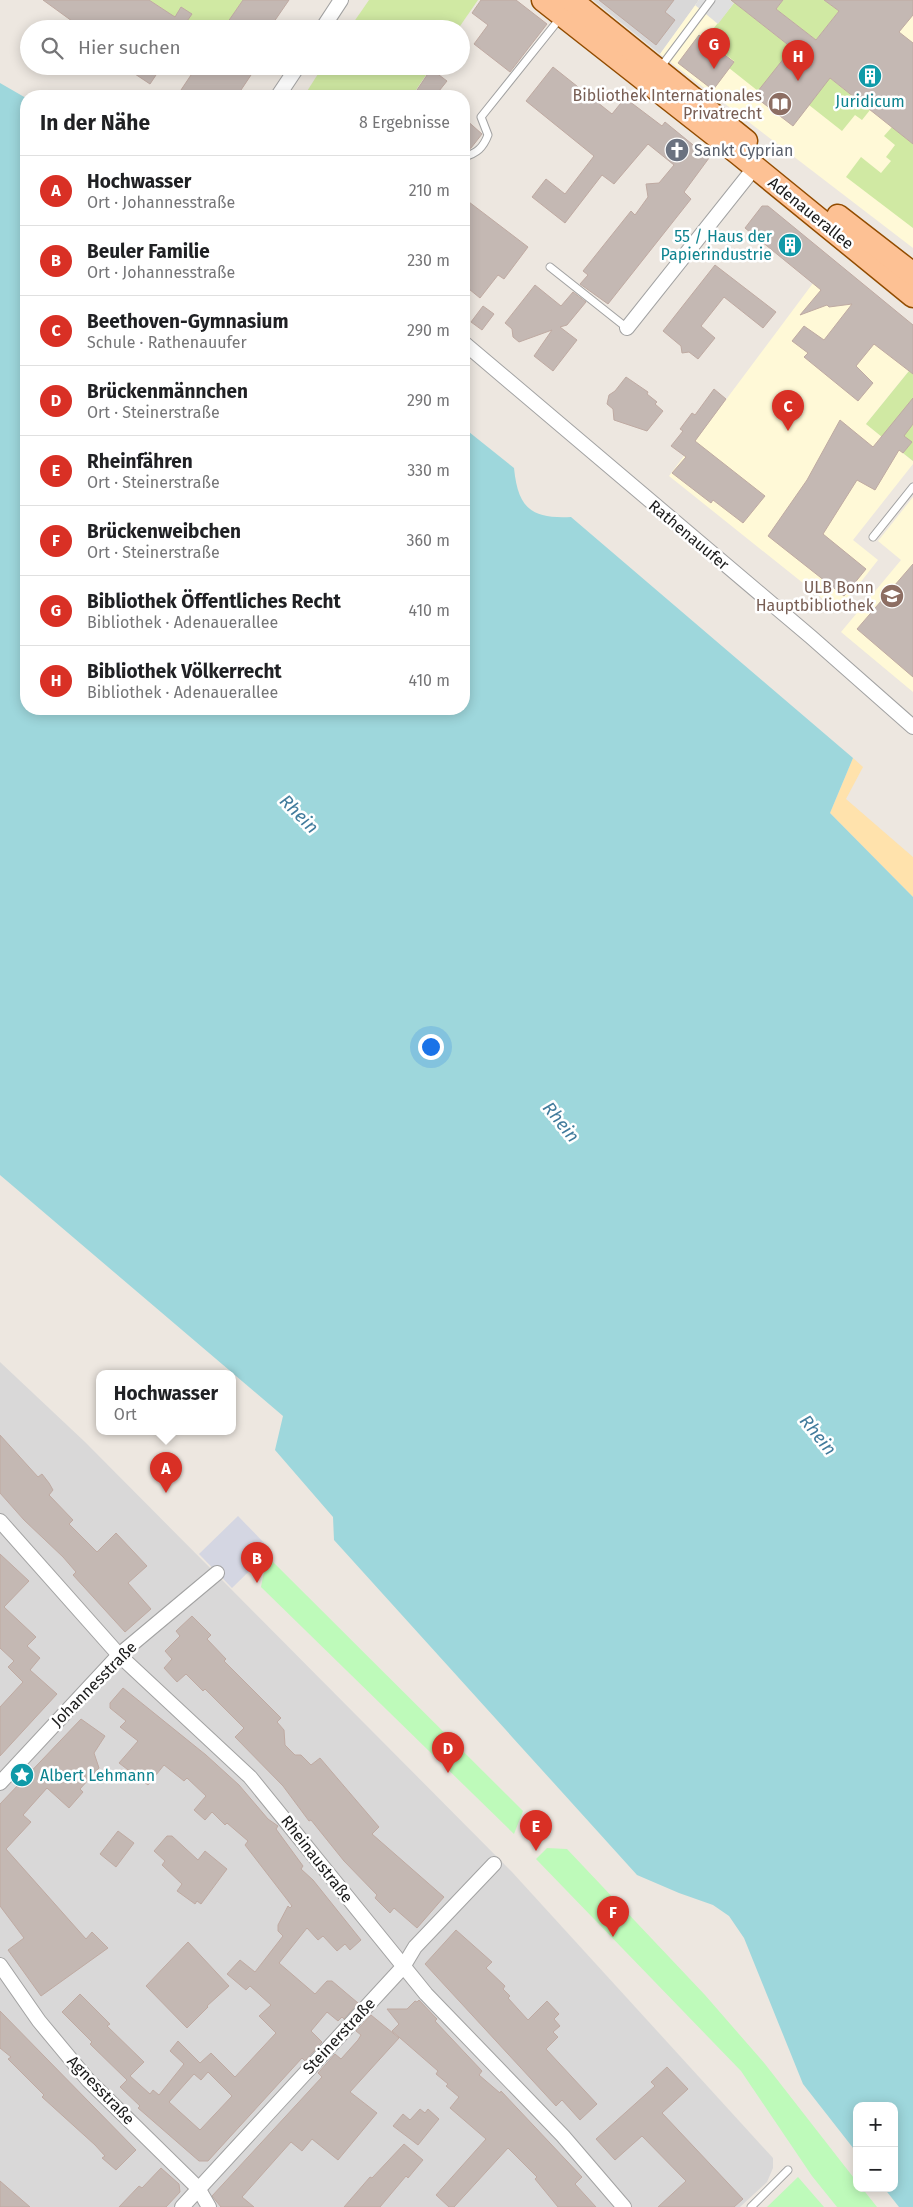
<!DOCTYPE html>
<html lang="de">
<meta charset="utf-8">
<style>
:root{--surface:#fff;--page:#f6f6f6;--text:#202124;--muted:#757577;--line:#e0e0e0;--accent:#d93025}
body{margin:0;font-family:"Fira Sans",sans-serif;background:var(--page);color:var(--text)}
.controls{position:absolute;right:15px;bottom:15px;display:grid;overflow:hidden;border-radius:10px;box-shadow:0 2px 12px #0003}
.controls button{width:45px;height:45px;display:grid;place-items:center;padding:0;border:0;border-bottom:1px solid var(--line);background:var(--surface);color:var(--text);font:25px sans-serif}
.you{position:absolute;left:430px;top:1046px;width:18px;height:18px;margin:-12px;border:4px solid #fff;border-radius:50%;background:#1a73e8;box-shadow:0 0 0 8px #1a73e833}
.badge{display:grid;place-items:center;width:32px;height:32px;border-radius:50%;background:var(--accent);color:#fff;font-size:16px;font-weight:700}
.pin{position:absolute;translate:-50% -41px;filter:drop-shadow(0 1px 2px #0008)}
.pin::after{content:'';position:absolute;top:26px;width:18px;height:15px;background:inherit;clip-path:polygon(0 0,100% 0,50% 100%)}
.popup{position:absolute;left:96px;top:1370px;width:140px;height:65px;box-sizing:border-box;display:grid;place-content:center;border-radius:10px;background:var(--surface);filter:drop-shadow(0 1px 4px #0005);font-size:16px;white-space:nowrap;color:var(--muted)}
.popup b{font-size:19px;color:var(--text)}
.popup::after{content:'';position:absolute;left:50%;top:100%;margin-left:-10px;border:10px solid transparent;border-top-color:var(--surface)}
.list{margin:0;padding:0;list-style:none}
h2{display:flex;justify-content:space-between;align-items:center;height:65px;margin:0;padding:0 20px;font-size:21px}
h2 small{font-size:16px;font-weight:400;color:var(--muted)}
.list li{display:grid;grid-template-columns:32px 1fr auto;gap:15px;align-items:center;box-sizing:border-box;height:70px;padding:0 20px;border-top:1px solid var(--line)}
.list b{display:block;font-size:19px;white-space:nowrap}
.list p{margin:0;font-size:16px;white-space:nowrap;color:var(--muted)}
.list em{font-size:16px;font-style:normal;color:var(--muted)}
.icon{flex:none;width:28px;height:28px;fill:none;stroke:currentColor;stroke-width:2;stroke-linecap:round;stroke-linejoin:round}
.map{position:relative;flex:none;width:913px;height:2207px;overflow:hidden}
.search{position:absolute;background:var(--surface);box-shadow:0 2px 12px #0003;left:20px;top:20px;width:450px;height:55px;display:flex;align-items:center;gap:12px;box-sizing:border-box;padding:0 18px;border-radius:28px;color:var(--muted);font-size:19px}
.panel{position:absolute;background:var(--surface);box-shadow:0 2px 12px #0003;left:20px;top:90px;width:450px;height:625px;border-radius:20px}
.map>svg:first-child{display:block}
.residential{fill:#d9d8d8}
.education{fill:#fff9d7}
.grass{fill:#d0e9a3}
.sand{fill:#ffe2ac}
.park{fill:#befaba}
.parking{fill:#dfdfdf}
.plaza{fill:#d4d6e2}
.water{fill:#9ed7dc}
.building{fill:#c4b8b3;stroke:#bfaaa2;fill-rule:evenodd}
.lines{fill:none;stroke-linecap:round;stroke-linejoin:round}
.service-casing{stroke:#a2a2a2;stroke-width:9}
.minor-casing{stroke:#a2a2a2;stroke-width:16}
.primary-casing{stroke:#924c00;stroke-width:25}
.service{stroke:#fff;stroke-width:7}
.minor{stroke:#fff;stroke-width:14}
.primary{stroke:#fdc194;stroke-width:22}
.labels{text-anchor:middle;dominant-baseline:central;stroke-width:5;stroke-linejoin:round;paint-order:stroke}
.education-label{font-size:16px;fill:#785e54;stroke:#fff;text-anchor:end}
.culture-label{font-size:16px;fill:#0d838f;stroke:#fff}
.worship-label{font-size:16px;fill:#5b616d;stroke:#fff;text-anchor:start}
.street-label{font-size:16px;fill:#1b1b1b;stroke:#fff}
.water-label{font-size:18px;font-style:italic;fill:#417b9c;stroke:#fff}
</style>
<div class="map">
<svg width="913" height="2207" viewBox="0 0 913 2207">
<rect width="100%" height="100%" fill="#ede7e0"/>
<g class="residential">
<path d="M593,0H699L660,54Z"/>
<path d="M0,1362L85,1442L512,1872L773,2158V2168L767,2182L740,2207H0Z"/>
</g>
<g class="education">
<path d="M699,0H913V248L660,54Z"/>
<path d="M831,259L913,366L866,424L913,461V464L853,540L878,560L838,611L669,476Z"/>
<path d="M913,497V692L841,632L901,560L878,541Z"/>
</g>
<g class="grass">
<path d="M149,0H243L223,29H193L185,24L191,14L181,7L175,17Z"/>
<path d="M369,0H478L458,29H349Z"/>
<path d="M730,0H737L735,3L804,58L758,91L729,68L734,61L705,39L734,3Z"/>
<path d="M783,0H824L839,11L816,40L776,9Z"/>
<path d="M323,66H432L412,96H304Z"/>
<path d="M821,71L870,110L862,120L855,115L842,131L809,105L822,88Z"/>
<path d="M892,127L913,144V228L846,177L861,157L881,173L891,161L886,157L895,145L884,136Z"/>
<path d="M909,371L913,374V402L911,401L896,419L909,429L913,424V461L903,453L912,442L882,437L866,424Z"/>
</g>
<path class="sand" d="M853,758L863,767L846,799L913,857V897L830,813Z"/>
<g class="park">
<path d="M267,1556L523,1811L514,1834L261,1587Z"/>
<path d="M547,1848L567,1849L705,1995L765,2064L857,2182V2188H862L877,2207H837L812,2176L741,2071L536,1859Z"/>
<path d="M798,2177L824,2207H767Z"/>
</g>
<path class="parking" d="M699,0H730L734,3L718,24L695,5Z"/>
<path class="plaza" d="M238,1516L271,1550L232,1588L199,1554Z"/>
<path class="water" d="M0,83L26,98V709H464V428L514,468C518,508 531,519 571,517L853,758L830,813L913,897V2207H899L884,2188H894V2106H857V2153L803,2084L744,1938L729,1916L713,1905L679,1893L637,1875L334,1540L333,1517L275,1450L283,1416L0,1175Z"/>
<g class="building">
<path d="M43,0H149L175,17L181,7L192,14L185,24L193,29H83Z"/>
<path d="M243,0H289L269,29H223Z"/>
<path d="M481,0H516L547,24L510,72L474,44L488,25L472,13Z"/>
<path d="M599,0H674L665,12L675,20L656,45Z"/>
<path d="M731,0H783L776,9L816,40L839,11L824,0H913V15L899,32L913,43V144L830,78L793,126L754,96L792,48Z"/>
<path d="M699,35L734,62L713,90L678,63Z"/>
<path d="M123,66H162L150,84Z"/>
<path d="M197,66H257L237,96H177Z"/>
<path d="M553,67L612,114L625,98L662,126L665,122L709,158L684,192L691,199L608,304L580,284L588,275L583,271L631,211L635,215L648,197L646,184L659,183L674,165L648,144L614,184L602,175L565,223L532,197L546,179L565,194L594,156L526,101Z"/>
<path d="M431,69L447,81L435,96H426L417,90Z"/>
<path d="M464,118L482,134L471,148L464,151Z"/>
<path d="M469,202L528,247L504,279L498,275L480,298L464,285V209Z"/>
<path d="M762,206H768L913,325V374L874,344L856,366L873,383L858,401L804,357L808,353L792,341L804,326L824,340L852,304L829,307L827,305L800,315L821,290L745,228Z"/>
<path d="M715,265L776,312L763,328L724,297L701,326L715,338L698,359L689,352L682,353L681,346L663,331Z"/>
<path d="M535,285L561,306L573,292L586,302L567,325L560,327L577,340L553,371L534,356L552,330L519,342L513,337L512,329L505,323Z"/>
<path d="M483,306L494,314L482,330L471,322Z"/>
<path d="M626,377L648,392L647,394L657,402L655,404L663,411L647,431L614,420L613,409L607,404L609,395L615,391Z"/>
<path d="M714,389L726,399L695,441L765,496L743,523L713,500L711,503L672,473L686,457L671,446L683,431L680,429L692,413L695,415Z"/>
<path d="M913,398V424L904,436L912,442L903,453L899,450L875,490L857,480L823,534L866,569L844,596L768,536L807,480L840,420L873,447Z"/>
<path d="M913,564V677L857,629Z"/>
<path d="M0,1435L38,1477L42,1474L49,1483L53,1490L49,1495L73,1520L69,1524L97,1552L116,1533L147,1566L128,1583L151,1609L125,1632L73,1575L76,1572L63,1557L24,1520L0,1493Z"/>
<path d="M0,1554L29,1581L4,1607L36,1637L27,1646L40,1658L30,1670L57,1694L0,1756V1707L23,1682L8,1667L14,1661L0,1648Z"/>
<path d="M192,1616L211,1635L207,1639L226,1659L224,1661L281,1718L277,1722L284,1730L285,1745L295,1755H301L311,1765L320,1758L379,1827L372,1834L444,1897L417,1928L394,1908L390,1913L375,1898L377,1895L344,1861L311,1820L309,1821L283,1786L235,1737L244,1728L205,1689L203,1691L186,1674L177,1682L164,1668L172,1659L165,1651L180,1636L176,1631Z"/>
<path d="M123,1688L206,1755L239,1785L268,1819L278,1826L276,1829L303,1866L301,1869L313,1880L361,1940L350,1950L345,1944L337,1951L323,1936L318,1940L307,1928L279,1963L315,1994L327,1981H332L358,2003L344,2019L342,2017L338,2021L327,2012L311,2031L322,2042L305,2061L302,2058L208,2161H199L138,2108L140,2106L120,2087L127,2080L90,2044L92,2042L62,2012L80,1994L110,2024L107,2026L144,2062L130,2076L150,2094L153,2090L159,2095L184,2064L170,2051L178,2041L200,2063L211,2053L235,2077L276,2033L259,2016L271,2005L250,1986L246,1990L227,1974L240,1960L255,1972L283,1936L278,1931V1925L288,1906L290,1908L292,1906L245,1845L248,1841L227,1823L225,1825L212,1812L205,1820L194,1810L206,1796L187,1778L184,1781L164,1765L148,1785L119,1763L138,1741L120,1727L126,1721L110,1708V1703ZM208,2072L232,2096L200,2130L169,2102L194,2074L201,2080Z"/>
<path d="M81,1719L105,1736L94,1753L99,1768L80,1789L83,1792L69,1808L47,1788L23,1815L31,1822L6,1849L86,1939L92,1932L108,1948L41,1996L8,1950L24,1938L0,1906V1804Z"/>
<path d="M118,1831L134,1843L116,1867L100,1854Z"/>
<path d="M167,1836H172L198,1860L205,1851L227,1869L201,1904L197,1901L195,1904L177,1891L182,1884L162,1865L165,1861L154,1851Z"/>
<path d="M456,1930L492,1962L486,1968L505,1986L503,1989L510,1996L508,1998L528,2020L547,2001L559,2014L554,2019L560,2026L553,2032L558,2037L546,2049L597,2104L580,2120L562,2100L556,2106L425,1964Z"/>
<path d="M188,1942L229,1986L207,2006L208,2007L187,2028L146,1986Z"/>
<path d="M419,2000L437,2019L435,2021L482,2071L479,2075L500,2093L501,2091L582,2177L575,2184L596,2207H558L535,2179L537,2177L508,2148L454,2207H449L436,2195L486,2139L450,2108L459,2097L446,2086L448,2084L436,2074L438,2071L392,2031L399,2024L387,2009H407L415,2001L417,2002Z"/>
<path d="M0,2011L136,2150L116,2170L102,2158L105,2156L95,2145L42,2097L44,2095L8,2059L11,2057L0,2048Z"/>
<path d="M371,2015L399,2038L350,2092L377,2113L338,2160L312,2139L302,2151L291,2142L242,2197L254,2207H221L212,2196L322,2077L318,2073L335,2054L341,2059L358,2040L361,2035L356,2031Z"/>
<path d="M667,2067L688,2089L662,2113L743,2199L734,2207H658L686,2181L642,2136L615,2160L596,2139L655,2086L651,2082Z"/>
<path d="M420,2109L425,2113L428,2109L439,2119L418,2145L393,2126L403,2114L410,2120Z"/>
<path d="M404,2144L423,2160L408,2178L406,2176L380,2207H344L370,2177L372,2178Z"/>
<path d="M161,2168L179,2184L180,2192L166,2207H119L139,2186L142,2188Z"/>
<path d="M0,2181L30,2207H0Z"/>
</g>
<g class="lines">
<g class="service-casing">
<g id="service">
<path d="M660,68L711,0"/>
<path d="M464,157C477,153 483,148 488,135L481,117L561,17"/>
<path d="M550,267L627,328"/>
<path d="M873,537L913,487"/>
<path d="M751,2207L788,2170"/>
</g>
</g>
<g class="minor-casing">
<g id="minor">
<path d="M322,29L341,0"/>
<path d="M278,96L298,66"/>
<path d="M627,328L755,167"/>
<path d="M464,343L811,637L913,727"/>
<path d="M0,1521L119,1655L250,1777L426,1994L563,2136L624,2207"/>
<path d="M0,1783L119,1655L217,1573"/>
<path d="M0,1965L39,2021L88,2080L198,2188L209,2207"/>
<path d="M182,2207L403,1967L415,1947L494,1864"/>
</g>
</g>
<g class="primary-casing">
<g id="primary">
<path d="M543,0L739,154L913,296"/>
<path d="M571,0L746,141"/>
<path d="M838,216L913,274"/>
</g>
</g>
<use href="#service" class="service"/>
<use href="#minor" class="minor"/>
<use href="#primary" class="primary"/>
</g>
<defs>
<g id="building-disc" transform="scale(1.25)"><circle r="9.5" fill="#0f9aa8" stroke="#fff"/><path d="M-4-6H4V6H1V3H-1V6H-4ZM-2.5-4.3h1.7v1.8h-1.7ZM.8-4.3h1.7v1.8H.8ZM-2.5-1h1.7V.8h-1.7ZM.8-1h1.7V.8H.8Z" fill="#fff"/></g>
<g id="library-disc" transform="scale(1.25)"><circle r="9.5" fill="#8d6e63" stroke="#fff"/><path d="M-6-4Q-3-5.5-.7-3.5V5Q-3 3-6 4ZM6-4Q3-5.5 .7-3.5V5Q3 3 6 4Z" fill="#fff"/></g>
<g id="church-disc" transform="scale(1.25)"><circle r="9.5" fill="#6b7280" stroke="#fff"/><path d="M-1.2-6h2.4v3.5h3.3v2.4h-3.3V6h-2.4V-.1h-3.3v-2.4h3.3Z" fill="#fff"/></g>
<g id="university-disc" transform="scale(1.25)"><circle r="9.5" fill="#8d6e63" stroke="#fff"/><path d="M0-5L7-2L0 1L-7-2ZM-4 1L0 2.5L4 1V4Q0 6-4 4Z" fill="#fff"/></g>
<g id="sight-disc" transform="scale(1.25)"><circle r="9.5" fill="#0f9aa8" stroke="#fff"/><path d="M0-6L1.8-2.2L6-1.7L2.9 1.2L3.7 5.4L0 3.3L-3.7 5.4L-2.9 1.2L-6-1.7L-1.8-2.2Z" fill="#fff"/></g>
</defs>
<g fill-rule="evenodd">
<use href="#building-disc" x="870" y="76"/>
<use href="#library-disc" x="780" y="104"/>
<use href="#church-disc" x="677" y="150"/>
<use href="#building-disc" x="790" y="245"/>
<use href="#university-disc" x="892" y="596"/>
<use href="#sight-disc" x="22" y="1775"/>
</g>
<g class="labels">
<g class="education-label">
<text x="762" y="95">Bibliothek Internationales<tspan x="762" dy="18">Privatrecht</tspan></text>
<text x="874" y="587">ULB Bonn<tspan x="874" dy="18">Hauptbibliothek</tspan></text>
</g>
<g class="culture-label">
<text x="870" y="101">Juridicum</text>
<text x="772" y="236" text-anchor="end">55 / Haus der<tspan x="772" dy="18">Papierindustrie</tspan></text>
<text x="40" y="1775" text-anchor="start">Albert Lehmann</text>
</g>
<g class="worship-label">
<text x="694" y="150">Sankt Cyprian</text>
</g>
<g class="street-label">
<text transform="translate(811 213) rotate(39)">Adenauerallee</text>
<text transform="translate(689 535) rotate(40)">Rathenauufer</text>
<text transform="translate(94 1684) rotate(-45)">Johannesstraße</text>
<text transform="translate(317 1859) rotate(52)">Rheinaustraße</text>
<text transform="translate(339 2036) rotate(-47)">Steinerstraße</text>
<text transform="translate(101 2090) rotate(46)">Agnesstraße</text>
</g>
<g class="water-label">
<text transform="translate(299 814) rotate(45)">Rhein</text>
<text transform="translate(561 1122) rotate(51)">Rhein</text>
<text transform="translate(818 1435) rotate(51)">Rhein</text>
</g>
</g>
</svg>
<div class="controls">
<button>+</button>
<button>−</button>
</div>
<div class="you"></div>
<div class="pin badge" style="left:166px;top:1493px">A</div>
<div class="popup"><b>Hochwasser</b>Ort</div>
<div class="pin badge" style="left:257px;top:1583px">B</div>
<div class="pin badge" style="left:788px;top:431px">C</div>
<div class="pin badge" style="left:448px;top:1773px">D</div>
<div class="pin badge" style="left:536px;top:1851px">E</div>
<div class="pin badge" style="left:613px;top:1937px">F</div>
<div class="pin badge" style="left:714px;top:69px">G</div>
<div class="pin badge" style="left:798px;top:81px">H</div>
<div class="search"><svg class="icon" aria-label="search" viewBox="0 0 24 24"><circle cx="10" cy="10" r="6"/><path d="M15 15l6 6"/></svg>Hier suchen</div>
<section class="panel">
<h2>In der Nähe<small>8 Ergebnisse</small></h2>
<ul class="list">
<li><span class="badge">A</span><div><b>Hochwasser</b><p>Ort · Johannesstraße</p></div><em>210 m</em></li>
<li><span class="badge">B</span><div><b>Beuler Familie</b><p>Ort · Johannesstraße</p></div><em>230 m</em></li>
<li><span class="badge">C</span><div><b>Beethoven-Gymnasium</b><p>Schule · Rathenauufer</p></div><em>290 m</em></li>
<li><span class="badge">D</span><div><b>Brückenmännchen</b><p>Ort · Steinerstraße</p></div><em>290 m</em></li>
<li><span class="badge">E</span><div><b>Rheinfähren</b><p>Ort · Steinerstraße</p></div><em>330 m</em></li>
<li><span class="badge">F</span><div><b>Brückenweibchen</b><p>Ort · Steinerstraße</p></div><em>360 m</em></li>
<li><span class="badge">G</span><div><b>Bibliothek Öffentliches Recht</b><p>Bibliothek · Adenauerallee</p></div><em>410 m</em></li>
<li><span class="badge">H</span><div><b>Bibliothek Völkerrecht</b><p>Bibliothek · Adenauerallee</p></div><em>410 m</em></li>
</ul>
</section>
</div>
